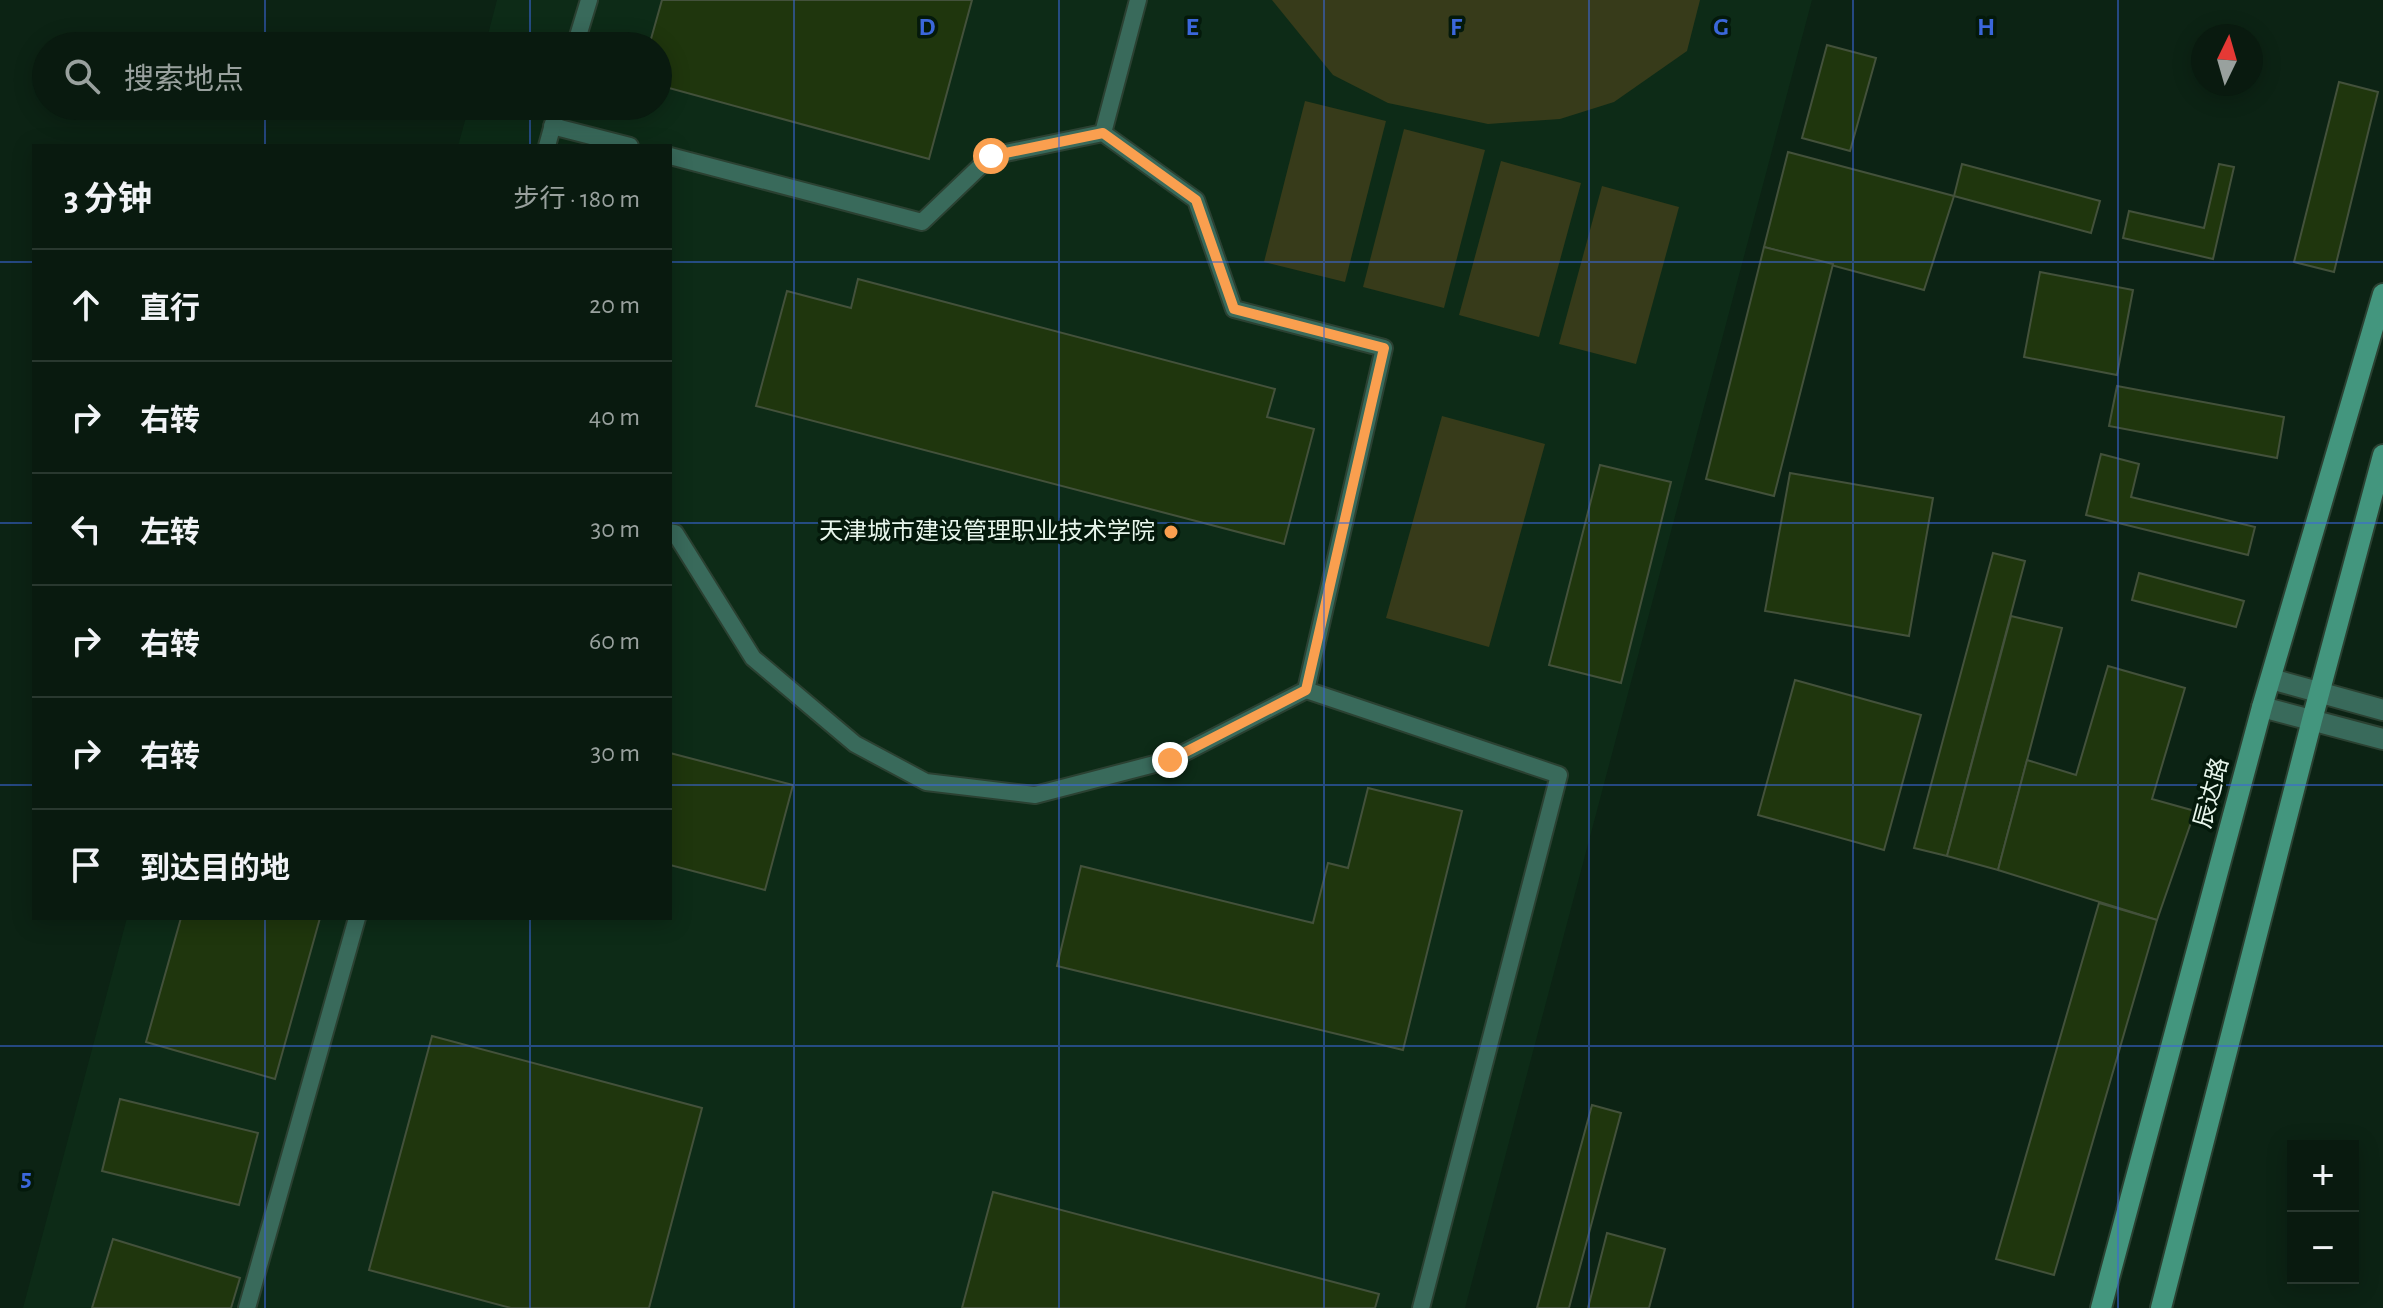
<!DOCTYPE html>
<html lang="zh">
<meta charset="utf-8">
<style>
:root{--surface:#091a0f;--page:#17271d;--text:#f1f3f6;--muted:#99a19e;--line:#29382f}
body{margin:0;font-family:"Alegreya Sans","Noto Sans SC",sans-serif;background:var(--page);color:var(--text)}
.controls{position:absolute;right:24px;bottom:24px;display:grid;overflow:hidden;border-radius:0px;box-shadow:0 4px 20px #0003}
.controls button{width:72px;height:72px;display:grid;place-items:center;padding:0;border:0;border-bottom:2px solid var(--line);background:var(--surface);color:var(--text);font:40px sans-serif}
.compass{position:absolute;left:2191px;top:24px;width:72px;height:72px;border-radius:50%;background:var(--surface);box-shadow:0 4px 20px #0003;rotate:5deg}
.stop{position:absolute;width:24px;height:24px;margin:-18px;border:6px solid #fa9f4f;border-radius:50%;background:#fff}
.stop.end{background:#fa9f4f;border-color:#fff;box-shadow:0 2px 8px #0008}
.list{margin:0;padding:0;list-style:none}
h2{display:flex;justify-content:space-between;align-items:center;height:104px;margin:0;padding:0 32px;font-size:34px}
h2 small{font-size:26px;font-weight:400;color:var(--muted)}
.list li{display:grid;grid-template-columns:52px 1fr auto;gap:24px;align-items:center;box-sizing:border-box;height:112px;padding:0 32px;border-top:2px solid var(--line)}
.list b{display:block;font-size:30px;white-space:nowrap}
.list em{font-size:26px;font-style:normal;color:var(--muted)}
.icon{flex:none;width:44px;height:44px;fill:none;stroke:currentColor;stroke-width:2;stroke-linecap:round;stroke-linejoin:round}
.map{position:relative;flex:none;width:2383px;height:1308px;overflow:hidden}
.search{position:absolute;background:var(--surface);box-shadow:0 4px 20px #0003;left:32px;top:32px;width:640px;height:88px;display:flex;align-items:center;gap:20px;box-sizing:border-box;padding:0 28px;border-radius:44px;color:var(--muted);font-size:30px}
.panel{position:absolute;background:var(--surface);box-shadow:0 4px 20px #0003;left:32px;top:144px;width:640px;height:776px;border-radius:0px}
.map>svg:first-child{display:block}
.built{fill:#0d2b17}
.green{fill:#373b1a}
.building{fill:#1f360d;stroke:#43513b;stroke-width:2}
.lines{fill:none;stroke-linecap:round;stroke-linejoin:round}
.lane-casing{stroke:#2b4132;stroke-width:20}
.street-casing{stroke:#2b4132;stroke-width:24}
.secondary-casing{stroke:#2b4132;stroke-width:24}
.lane{stroke:#396a5b;stroke-width:16}
.street{stroke:#396a5b;stroke-width:20}
.secondary{stroke:#43967e;stroke-width:20}
.route{stroke:#fa9f4f;stroke-width:10}
.grid{fill:none;stroke:#3b67db;stroke-width:2;stroke-opacity:0.55}
.poi-dot{fill:#fa9f4f;stroke:#04190b;stroke-width:3}
.labels{text-anchor:middle;dominant-baseline:central;stroke-width:7;stroke-linejoin:round;paint-order:stroke}
.poi-label{font-size:24px;fill:#e8f6ec;stroke:#04190b;text-anchor:end}
.street-label{font-size:24px;fill:#e8f6ec;stroke:#04190b}
.grid-label{font-size:26px;text-anchor:middle;font-weight:bold;fill:#3b67db;stroke:#04190b;stroke-width:7;stroke-linejoin:round;paint-order:stroke}
</style>
<div class="map">
<svg width="2383" height="1308" viewBox="0 0 2383 1308">
<rect width="100%" height="100%" fill="#0c2314"/>
<path class="built" d="M497,0H1812L1465,1308H23L127,918H670V146H458L469,106H658V46H485Z"/>
<g class="green">
<path d="M1272,0H1700L1687,51L1614,102L1560,119L1488,124L1388,103L1333,75Z"/>
<path d="M1305,101L1386,121L1345,282L1264,262Z"/>
<path d="M1404,129L1485,150L1444,308L1363,287Z"/>
<path d="M1501,161L1581,183L1539,337L1459,315Z"/>
<path d="M1602,186L1679,207L1636,364L1559,344Z"/>
<path d="M1442,416L1545,444L1489,647L1386,618Z"/>
</g>
<g class="building">
<path d="M662,0H972L929,159L658,85V46H649Z"/>
<path d="M1827,45L1876,58L1850,151L1802,138Z"/>
<path d="M2339,82L2378,92L2334,272L2294,262Z"/>
<path d="M1788,152L1954,196L1924,290L1764,247Z"/>
<path d="M1962,164L2100,201L2091,233L1954,196Z"/>
<path d="M2219,164L2234,167L2213,259L2123,238L2129,211L2204,228Z"/>
<path d="M1764,247L1833,264L1774,496L1706,479Z"/>
<path d="M2040,272L2133,290L2117,375L2024,357Z"/>
<path d="M858,279L1275,389L1267,417L1314,429L1284,544L756,406L787,291L851,308Z"/>
<path d="M2117,386L2284,417L2277,458L2109,426Z"/>
<path d="M2101,454L2139,464L2131,497L2255,527L2248,555L2086,515Z"/>
<path d="M1600,465L1671,482L1621,683L1549,665Z"/>
<path d="M1790,473L1933,498L1909,636L1765,611Z"/>
<path d="M1993,553L2025,561L1947,856L1914,848Z"/>
<path d="M2139,573L2244,601L2236,627L2132,600Z"/>
<path d="M2011,616L2062,628L1998,870L1947,856Z"/>
<path d="M2108,666L2185,688L2152,799L2195,811L2157,920L1998,870L2027,760L2076,775Z"/>
<path d="M1795,680L1921,715L1884,850L1758,815Z"/>
<path d="M670,753L793,785L765,890L670,865Z"/>
<path d="M1368,788L1462,811L1403,1050L1057,966L1081,866L1313,923L1328,863L1348,868Z"/>
<path d="M2099,903L2157,920L2054,1275L1996,1259Z"/>
<path d="M181,918H320L275,1079L146,1042Z"/>
<path d="M432,1036L702,1108L649,1308H511L369,1270Z"/>
<path d="M120,1099L258,1133L239,1205L102,1171Z"/>
<path d="M1592,1105L1621,1113L1569,1308H1537Z"/>
<path d="M993,1192L1379,1294L1375,1308H962Z"/>
<path d="M1607,1233L1665,1249L1649,1308H1588Z"/>
<path d="M113,1239L240,1278L231,1308H92Z"/>
</g>
<g class="lines">
<g class="lane-casing">
<g id="lane">
<path d="M575,46L589,0"/>
<path d="M552,126L630,146"/>
<path d="M1103,133L1138,0"/>
<path d="M547,146L558,106"/>
<path d="M670,156L922,222L991,156L1103,133L1196,200L1234,309L1384,348L1306,690L1170,760L1035,795L926,782L855,744L753,658L675,533L670,532"/>
<path d="M1306,690L1559,775L1421,1308"/>
<path d="M247,1308L357,918"/>
</g>
</g>
<g class="street-casing">
<g id="street">
<path d="M2271,679L2383,710"/>
<path d="M2262,707L2383,739"/>
</g>
</g>
<g class="secondary-casing">
<g id="secondary">
<path d="M2101,1308L2262,707L2383,294"/>
<path d="M2161,1308L2312,720L2383,455"/>
</g>
</g>
<use href="#lane" class="lane"/>
<use href="#street" class="street"/>
<use href="#secondary" class="secondary"/>
</g>
<g class="lines">
<path class="route" d="M991,156L1103,133L1196,200L1234,309L1384,348L1306,690L1170,760"/>
</g>
<path class="grid" d="M265,0V46M530,0V46M794,0V1308M1059,0V1308M1324,0V1308M1589,0V1308M1853,0V1308M2118,0V1308M265,106V146M530,106V146M0,262H34M670,262H2383M0,523H34M670,523H2383M0,785H34M670,785H2383M265,918V1308M530,918V1308M0,1046H2383"/>
<circle class="poi-dot" cx="1171" cy="532" r="8"/>
<g class="labels">
<g class="poi-label">
<text x="1155" y="532">天津城市建设管理职业技术学院</text>
</g>
<g class="street-label">
<text transform="translate(2212 793) rotate(-75)">辰达路</text>
</g>
</g>
<g class="grid-label">
<text x="927" y="35">D</text>
<text x="1192" y="35">E</text>
<text x="1456" y="35">F</text>
<text x="1721" y="35">G</text>
<text x="1986" y="35">H</text>
<text x="26" y="1186">5</text>
</g>
</svg>
<div class="controls">
<button>+</button>
<button>−</button>
</div>
<svg class="compass" viewBox="-18 -18 36 36"><path d="M0-13l5 13h-10z" fill="#e53935"/><path d="M0 13l5-13h-10z" fill="#99a19e"/></svg>
<div class="stop" style="left:991px;top:156px"></div>
<div class="stop end" style="left:1170px;top:760px"></div>
<div class="search"><svg class="icon" aria-label="search" viewBox="0 0 24 24"><circle cx="10" cy="10" r="6"/><path d="M15 15l6 6"/></svg>搜索地点</div>
<section class="panel">
<h2>3 分钟<small>步行 · 180 m</small></h2>
<ul class="list">
<li><svg class="icon" aria-label="ahead" viewBox="0 0 24 24"><path d="M12 20V5M6 11l6-6 6 6"/></svg><div><b>直行</b></div><em>20 m</em></li>
<li><svg class="icon" aria-label="right" viewBox="0 0 24 24"><path d="M7 20v-9h11M14 6l5 5-5 5"/></svg><div><b>右转</b></div><em>40 m</em></li>
<li><svg class="icon" aria-label="left" viewBox="0 0 24 24"><path d="M17 20v-9H6M10 6l-5 5 5 5"/></svg><div><b>左转</b></div><em>30 m</em></li>
<li><svg class="icon" aria-label="right" viewBox="0 0 24 24"><path d="M7 20v-9h11M14 6l5 5-5 5"/></svg><div><b>右转</b></div><em>60 m</em></li>
<li><svg class="icon" aria-label="right" viewBox="0 0 24 24"><path d="M7 20v-9h11M14 6l5 5-5 5"/></svg><div><b>右转</b></div><em>30 m</em></li>
<li><svg class="icon" aria-label="arrive" viewBox="0 0 24 24"><path d="M6 21V4h12l-3 4 3 4H6"/></svg><div><b>到达目的地</b></div></li>
</ul>
</section>
</div>
